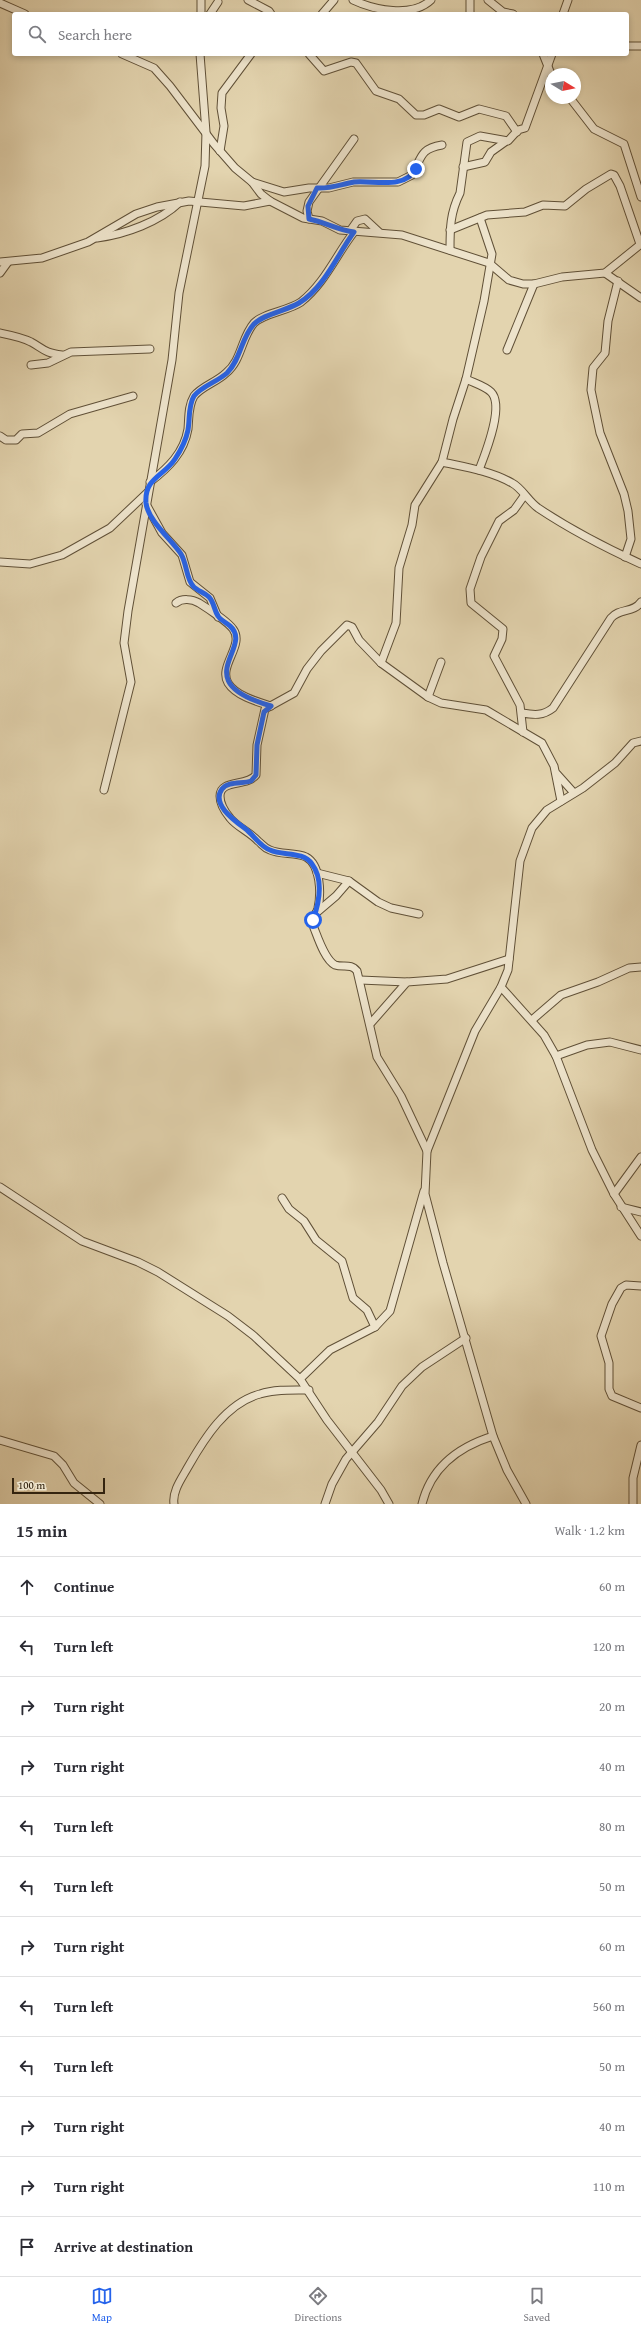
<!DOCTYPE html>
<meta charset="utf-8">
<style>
:root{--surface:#fff;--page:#f2f2f3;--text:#2b2b33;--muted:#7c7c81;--line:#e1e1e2;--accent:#2563eb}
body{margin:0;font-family:"Gentium Book Plus",serif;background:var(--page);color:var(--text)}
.compass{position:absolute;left:545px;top:68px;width:36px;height:36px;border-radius:50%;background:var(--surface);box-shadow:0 2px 6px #0003;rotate:100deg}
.scale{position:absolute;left:12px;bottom:10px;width:93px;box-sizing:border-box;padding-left:4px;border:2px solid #34240f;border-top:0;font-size:11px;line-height:14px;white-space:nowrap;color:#34240f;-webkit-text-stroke:3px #ede3cb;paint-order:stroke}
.stop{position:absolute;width:12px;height:12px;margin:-9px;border:3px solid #2563eb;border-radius:50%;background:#fff}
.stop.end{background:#2563eb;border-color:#fff;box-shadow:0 1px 4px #0008}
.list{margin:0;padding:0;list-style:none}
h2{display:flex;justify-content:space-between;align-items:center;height:52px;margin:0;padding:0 16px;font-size:17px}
h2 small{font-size:13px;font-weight:400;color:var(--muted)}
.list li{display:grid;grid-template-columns:26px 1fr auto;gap:12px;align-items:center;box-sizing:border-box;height:60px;padding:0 16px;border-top:1px solid var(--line)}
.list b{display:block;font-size:15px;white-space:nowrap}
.list em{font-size:13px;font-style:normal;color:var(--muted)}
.icon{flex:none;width:22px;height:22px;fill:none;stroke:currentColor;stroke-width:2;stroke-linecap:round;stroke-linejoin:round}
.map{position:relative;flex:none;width:641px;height:1504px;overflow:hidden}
.search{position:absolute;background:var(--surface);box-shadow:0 2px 6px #0003;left:12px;right:12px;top:12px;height:44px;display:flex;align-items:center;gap:10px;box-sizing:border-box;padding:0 14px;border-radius:4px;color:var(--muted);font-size:15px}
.sheet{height:772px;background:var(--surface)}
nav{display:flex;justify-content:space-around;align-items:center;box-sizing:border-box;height:56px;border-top:1px solid var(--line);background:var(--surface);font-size:11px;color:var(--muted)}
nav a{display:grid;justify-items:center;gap:2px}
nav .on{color:var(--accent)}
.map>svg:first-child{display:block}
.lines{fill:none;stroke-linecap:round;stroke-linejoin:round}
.minor-casing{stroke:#605037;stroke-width:9}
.minor{stroke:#ede3cb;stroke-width:7}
.route{stroke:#2563eb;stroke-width:5}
</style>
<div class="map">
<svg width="641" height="1504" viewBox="0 0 641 1504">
<rect width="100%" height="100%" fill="#e3d4af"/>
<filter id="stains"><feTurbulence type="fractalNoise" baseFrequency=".005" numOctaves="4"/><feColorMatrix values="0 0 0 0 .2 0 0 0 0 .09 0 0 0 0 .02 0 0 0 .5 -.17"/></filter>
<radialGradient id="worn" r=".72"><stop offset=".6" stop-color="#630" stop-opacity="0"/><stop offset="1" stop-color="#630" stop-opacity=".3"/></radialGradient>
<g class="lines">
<g class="minor-casing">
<g id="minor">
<path d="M248,0L269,11L271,14"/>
<path d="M353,0C374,10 412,18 431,0"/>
<path d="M488,0L503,12L513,14"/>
<path d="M0,3L25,14"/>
<path d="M201,14V0"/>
<path d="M210,14L218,2"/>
<path d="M322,14L334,0"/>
<path d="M470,14V0"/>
<path d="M563,14L568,0"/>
<path d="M627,46H641"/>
<path d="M122,54L154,68L170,86L214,144L235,168L252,182L261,194L270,201L303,218L322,221L340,230L402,235L489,263L509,280L523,284H534L562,277L605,273L641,244"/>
<path d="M309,54L324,71L351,62L356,63L376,91L399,99L416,115H424L439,109L459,117L479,109L506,116L517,132"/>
<path d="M543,54L551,74"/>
<path d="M570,98L594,129L624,144L641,197"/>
<path d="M220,151L224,126L221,108L222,93L251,54"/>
<path d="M463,167L485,162L491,152L505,142"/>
<path d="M252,182L284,192L309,188H329L353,182H398L412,175C422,158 419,149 442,145"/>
<path d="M309,219L307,211L309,202L354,139"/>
<path d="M450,230L487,215L525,212L543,205L565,206L586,189L611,174L614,175L620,186L640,244"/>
<path d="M350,231L357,221L365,219L379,232"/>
<path d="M97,238C126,234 159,222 180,202"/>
<path d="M450,250C450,228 450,213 460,193L467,142L480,136L508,141L518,130L525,128L552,54"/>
<path d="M0,262L42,258L88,242L136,214L157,207L189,201L244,206L270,201"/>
<path d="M0,273L8,262"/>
<path d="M605,273L641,298"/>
<path d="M618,281L608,321L605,353L593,368L591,390L600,433L624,494L628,511L631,539L625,557"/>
<path d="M0,333C10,335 21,337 31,342C44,349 44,353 62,355"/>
<path d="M507,350L534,284"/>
<path d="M31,365L48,363L71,352L150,349"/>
<path d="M466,379C474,383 485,386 491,392C505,406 485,454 479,470"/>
<path d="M0,436L6,440H16L22,434L38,433L70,414L133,396"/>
<path d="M442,462C465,467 491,471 512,483C522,488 528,501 538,508C571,530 606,548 641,564"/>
<path d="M150,482C168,468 184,453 188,429C189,418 188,406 194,396C202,386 217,382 226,373C242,360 241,338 254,323C264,313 288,311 301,302C325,283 336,255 354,232"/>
<path d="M146,504L162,533L182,555L190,582L210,598L218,617"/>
<path d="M0,562L30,564L62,555L110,528L148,492"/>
<path d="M176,603C182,598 192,599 199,603C207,608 228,622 233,629C245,645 218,666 228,683C236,696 258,702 271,706"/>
<path d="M381,663L396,623L399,568L412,525L415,505L442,462L453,419L466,379L484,301L492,254L480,218"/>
<path d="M428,697L441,662"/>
<path d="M522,713C534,715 543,716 553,708L611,618C619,608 634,613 641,602"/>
<path d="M523,732L520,705L494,656L502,639L503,629L471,603L470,589L481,557L499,521L514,510L524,496"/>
<path d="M557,774L574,793"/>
<path d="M104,790L131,682L124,643L128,611L172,360L179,293L205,166L206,132L200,54"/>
<path d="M317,873L349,881L378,902L391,908L419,914"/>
<path d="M316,913L336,896L349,881"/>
<path d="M360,980L407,982"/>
<path d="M501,987L544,1035L556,1056L592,1150L614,1194L641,1236"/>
<path d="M532,1020L561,995L598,982L629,968L641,967"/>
<path d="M371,1023L407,982L447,979L509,959"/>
<path d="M556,1056L587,1045L610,1042L641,1050"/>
<path d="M427,1151L475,1031L501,987L508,970L520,861L532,828L547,810L583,788L615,763L633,743L641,741"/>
<path d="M0,1187L82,1241L138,1262L158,1272L228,1316L254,1336L300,1379L327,1420L381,1490L389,1504"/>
<path d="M614,1194L641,1157"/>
<path d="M282,1198L289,1209L304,1221L316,1240L342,1261L353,1298L367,1310L375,1327"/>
<path d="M621,1207L641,1212"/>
<path d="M641,1286L626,1285L621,1288L612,1304L601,1336L609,1363V1389L612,1396L641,1408"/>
<path d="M300,1379L330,1350L375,1327L390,1311L424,1191"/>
<path d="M0,1440L54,1456L63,1465L74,1483L100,1504"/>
<path d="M174,1504C172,1491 182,1478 188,1467C204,1439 226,1403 260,1394C275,1389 293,1390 309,1390"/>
<path d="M325,1504L332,1484L346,1459L378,1422L402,1386L422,1367L466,1338"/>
<path d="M422,1504C431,1467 458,1447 493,1436"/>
<path d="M526,1504L507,1470L493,1436L443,1263L425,1194L427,1151L401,1096L377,1057L357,971C351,963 343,968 335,965C325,960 318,938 314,928C311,920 316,916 318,908C321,894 321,865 306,857C295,852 281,855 270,850C264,848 262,844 258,841C250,832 237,827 230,818C225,812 220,803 220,796C220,779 247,787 256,775L257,745L265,709L294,693L307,669L321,651L347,625L352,627L359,640L381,663L428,697L441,703L486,710L542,743L554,766L561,801"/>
<path d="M633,1504V1478L641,1445"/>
</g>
</g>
<use href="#minor" class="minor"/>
</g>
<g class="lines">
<path class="route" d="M313,920C319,903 324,880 312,864C303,851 283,856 270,850C261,847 254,836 247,830C238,823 210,805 222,789C228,781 242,784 251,781L256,775L257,745L264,712L271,706C185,681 255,648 230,626C227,623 220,620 218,616C214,610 214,602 209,597C204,592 197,591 193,586C186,578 187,564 181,554C173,541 148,521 146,503C144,478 164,476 175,459C181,450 186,440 188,430C190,419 188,406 194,396C202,386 217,382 227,373C241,359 241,338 254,324C263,314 286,311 299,303C325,287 337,255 354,232C338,230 325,222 309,219L308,206L317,188C330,189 342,184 354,182C374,180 404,190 416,169"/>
</g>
<rect width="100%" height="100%" filter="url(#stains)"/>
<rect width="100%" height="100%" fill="url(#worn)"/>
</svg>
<svg class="compass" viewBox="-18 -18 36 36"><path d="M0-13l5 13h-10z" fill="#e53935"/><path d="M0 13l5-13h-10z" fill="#7c7c81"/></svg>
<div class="scale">100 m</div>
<div class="stop" style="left:313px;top:920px"></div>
<div class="stop end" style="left:416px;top:169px"></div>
<div class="search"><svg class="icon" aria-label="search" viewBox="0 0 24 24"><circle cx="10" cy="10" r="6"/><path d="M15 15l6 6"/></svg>Search here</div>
</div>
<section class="sheet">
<h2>15 min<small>Walk · 1.2 km</small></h2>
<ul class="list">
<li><svg class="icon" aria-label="ahead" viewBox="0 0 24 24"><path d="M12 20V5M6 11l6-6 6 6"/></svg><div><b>Continue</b></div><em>60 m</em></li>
<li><svg class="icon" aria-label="left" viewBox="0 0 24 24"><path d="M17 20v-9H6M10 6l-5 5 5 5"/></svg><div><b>Turn left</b></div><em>120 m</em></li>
<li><svg class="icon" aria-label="right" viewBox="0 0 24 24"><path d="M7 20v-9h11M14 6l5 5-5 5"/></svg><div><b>Turn right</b></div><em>20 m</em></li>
<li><svg class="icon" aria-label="right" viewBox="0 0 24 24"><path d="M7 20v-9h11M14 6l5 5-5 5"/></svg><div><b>Turn right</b></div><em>40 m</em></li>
<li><svg class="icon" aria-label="left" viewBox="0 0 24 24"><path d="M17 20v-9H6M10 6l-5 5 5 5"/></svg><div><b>Turn left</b></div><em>80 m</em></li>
<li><svg class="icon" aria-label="left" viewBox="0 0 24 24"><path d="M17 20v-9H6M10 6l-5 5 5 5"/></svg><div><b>Turn left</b></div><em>50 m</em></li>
<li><svg class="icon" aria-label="right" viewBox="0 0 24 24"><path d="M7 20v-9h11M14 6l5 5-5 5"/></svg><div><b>Turn right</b></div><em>60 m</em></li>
<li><svg class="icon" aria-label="left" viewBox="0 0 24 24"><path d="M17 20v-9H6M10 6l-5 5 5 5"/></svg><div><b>Turn left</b></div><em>560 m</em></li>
<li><svg class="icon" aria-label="left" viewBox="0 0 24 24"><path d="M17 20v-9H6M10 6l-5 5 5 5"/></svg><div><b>Turn left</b></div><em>50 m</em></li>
<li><svg class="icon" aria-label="right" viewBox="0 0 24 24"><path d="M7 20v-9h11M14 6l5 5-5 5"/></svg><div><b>Turn right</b></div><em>40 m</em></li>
<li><svg class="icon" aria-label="right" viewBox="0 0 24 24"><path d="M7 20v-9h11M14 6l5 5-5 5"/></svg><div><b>Turn right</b></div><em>110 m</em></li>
<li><svg class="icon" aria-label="arrive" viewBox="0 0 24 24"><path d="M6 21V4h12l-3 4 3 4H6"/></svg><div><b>Arrive at destination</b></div></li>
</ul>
</section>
<nav>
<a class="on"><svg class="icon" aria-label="map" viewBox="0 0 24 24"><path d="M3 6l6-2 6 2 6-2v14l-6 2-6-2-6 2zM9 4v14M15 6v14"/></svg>Map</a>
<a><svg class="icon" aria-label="directions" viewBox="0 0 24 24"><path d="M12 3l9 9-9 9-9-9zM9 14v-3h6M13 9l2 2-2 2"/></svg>Directions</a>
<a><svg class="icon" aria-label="saved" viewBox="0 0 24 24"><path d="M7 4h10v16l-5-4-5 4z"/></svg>Saved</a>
</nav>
